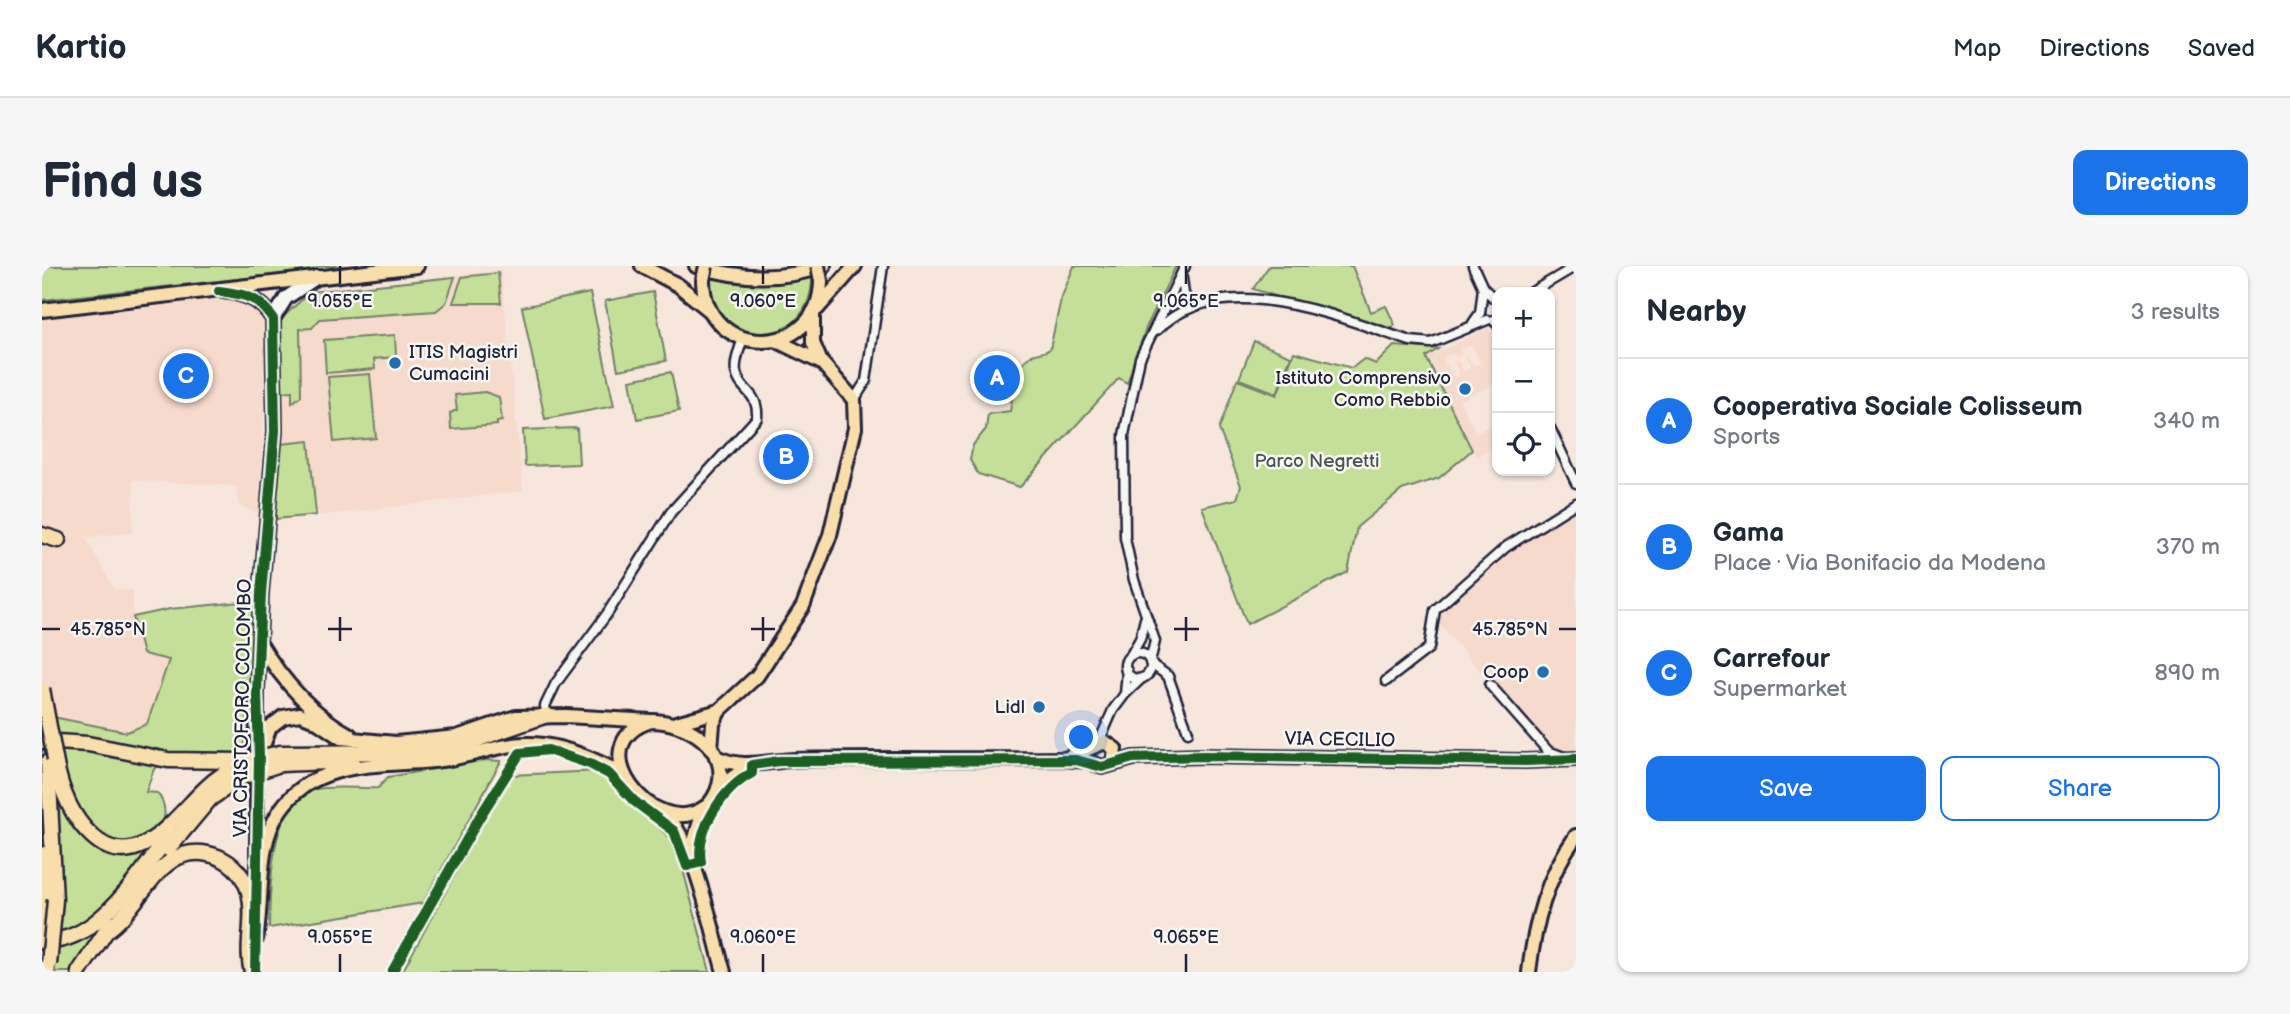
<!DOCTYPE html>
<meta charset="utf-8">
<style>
:root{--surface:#fff;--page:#f6f6f7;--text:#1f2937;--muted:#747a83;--line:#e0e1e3;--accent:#1a73e8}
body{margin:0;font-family:"Balsamiq Sans",sans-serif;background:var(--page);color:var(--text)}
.controls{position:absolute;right:21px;top:21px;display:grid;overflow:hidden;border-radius:14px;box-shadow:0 2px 5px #0004}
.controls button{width:63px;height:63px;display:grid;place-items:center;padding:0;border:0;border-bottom:2px solid var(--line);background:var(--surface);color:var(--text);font:35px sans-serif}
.you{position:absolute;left:1040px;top:472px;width:24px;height:24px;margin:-18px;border:5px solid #fff;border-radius:50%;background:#1a73e8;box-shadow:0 0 0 10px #1a73e833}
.badge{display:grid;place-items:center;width:46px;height:46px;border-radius:50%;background:var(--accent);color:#fff;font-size:23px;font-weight:700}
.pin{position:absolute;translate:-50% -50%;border:4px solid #fff;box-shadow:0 2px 7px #0006}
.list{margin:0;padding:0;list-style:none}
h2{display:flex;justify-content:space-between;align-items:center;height:91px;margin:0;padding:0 28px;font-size:30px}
h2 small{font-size:23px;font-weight:400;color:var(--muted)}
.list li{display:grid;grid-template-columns:46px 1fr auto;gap:21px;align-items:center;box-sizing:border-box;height:126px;padding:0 28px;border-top:2px solid var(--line)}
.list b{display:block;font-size:26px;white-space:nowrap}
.list p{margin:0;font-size:23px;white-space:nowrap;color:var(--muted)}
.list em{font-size:23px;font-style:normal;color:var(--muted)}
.actions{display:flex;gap:14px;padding:21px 28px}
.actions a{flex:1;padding:16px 0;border:2px solid var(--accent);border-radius:14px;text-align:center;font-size:24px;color:var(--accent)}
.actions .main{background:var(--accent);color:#fff}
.icon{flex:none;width:38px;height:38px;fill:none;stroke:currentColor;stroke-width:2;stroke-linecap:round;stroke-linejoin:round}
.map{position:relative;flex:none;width:1534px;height:706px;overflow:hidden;border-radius:14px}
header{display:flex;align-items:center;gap:42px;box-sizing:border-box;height:98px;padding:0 35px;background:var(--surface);border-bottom:2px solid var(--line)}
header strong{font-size:33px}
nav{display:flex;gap:38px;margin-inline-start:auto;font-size:24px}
.intro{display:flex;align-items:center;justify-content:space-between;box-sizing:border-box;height:168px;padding:0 42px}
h1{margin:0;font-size:49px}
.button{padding:18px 32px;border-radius:14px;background:var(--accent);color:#fff;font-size:24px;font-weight:700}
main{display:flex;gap:42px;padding:0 42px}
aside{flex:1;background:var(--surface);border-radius:14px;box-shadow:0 2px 5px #0004}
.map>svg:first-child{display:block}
.built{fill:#f6dacc;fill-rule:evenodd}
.green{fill:#c4e098;stroke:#73816a;stroke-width:2}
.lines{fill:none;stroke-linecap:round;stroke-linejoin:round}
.street-casing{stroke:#22223b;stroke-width:13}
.secondary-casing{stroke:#22223b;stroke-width:18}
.primary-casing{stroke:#22223b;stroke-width:18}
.highway-casing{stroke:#22223b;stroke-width:19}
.street{stroke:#f6f6f2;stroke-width:8}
.secondary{stroke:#f6f6f2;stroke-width:12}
.primary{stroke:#f8deab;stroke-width:12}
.highway{stroke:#f8deab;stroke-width:14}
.primary-bridge-casing{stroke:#22223b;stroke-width:18;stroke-linecap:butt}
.highway-bridge-casing{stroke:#22223b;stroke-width:19;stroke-linecap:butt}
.primary-bridge{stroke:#f8deab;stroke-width:12}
.highway-bridge{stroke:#f8deab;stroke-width:14}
.cycleway-casing{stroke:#f6f6f2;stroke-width:15}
.cycleway{stroke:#1b5e20;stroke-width:10}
.ticks{fill:none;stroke:#22223b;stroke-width:2.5}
.poi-dot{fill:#1f6fb2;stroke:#f6f6f2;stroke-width:2.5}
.labels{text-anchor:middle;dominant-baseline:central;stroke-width:5;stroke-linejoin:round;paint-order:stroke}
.poi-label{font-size:19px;fill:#22223b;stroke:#f6f6f2;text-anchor:end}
.park-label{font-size:19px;fill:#4a5252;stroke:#f6f6f2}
.street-label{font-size:19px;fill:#22223b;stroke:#f6f6f2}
.ticks-label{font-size:18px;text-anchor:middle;fill:#22223b;stroke:#f6f6f2;stroke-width:5;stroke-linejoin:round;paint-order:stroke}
</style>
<header>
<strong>Kartio</strong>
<nav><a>Map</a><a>Directions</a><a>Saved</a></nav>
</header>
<div class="intro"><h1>Find us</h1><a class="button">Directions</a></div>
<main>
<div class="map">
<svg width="1534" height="706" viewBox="0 0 1534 706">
<rect width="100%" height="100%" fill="#f6e6dc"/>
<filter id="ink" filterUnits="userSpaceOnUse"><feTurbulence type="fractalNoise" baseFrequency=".0143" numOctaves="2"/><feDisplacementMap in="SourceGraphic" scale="14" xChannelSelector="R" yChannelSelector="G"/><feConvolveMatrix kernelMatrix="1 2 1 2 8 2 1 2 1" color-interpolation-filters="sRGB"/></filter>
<g filter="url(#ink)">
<g class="built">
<path d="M459,4L481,225L232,255L238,177V54L268,26Z"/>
<path d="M190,32L210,38L225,59L217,248L197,239L194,220L91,214L90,267L43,271L72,323L91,324V351L101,388L127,393L124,410L105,458L85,466L11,451L12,464H0V51Z"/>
<path d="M1446,62L1455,81V117L1417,134L1434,167L1455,156V180L1434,190L1386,91ZM1430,80L1439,97L1432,101L1425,89L1423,90L1429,102L1422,106L1415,94L1412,96L1418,108L1412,112L1401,92L1411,87L1413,91L1420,88L1418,83Z"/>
<path d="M1534,244V486L1506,485L1397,357L1396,351L1455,295L1488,270Z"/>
</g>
<g class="green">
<path d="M0,0H313L0,34Z"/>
<path d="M1032,0H1134L1104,62L1085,117L1077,112L978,221L936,208L928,194L931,179L944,163L946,148L968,145C972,127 970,104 987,91C993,86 1002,88 1008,83L1019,33Z"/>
<path d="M1227,0H1310L1329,46L1344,40L1353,59L1347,65L1211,23Z"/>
<path d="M456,7L459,37H411L420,11Z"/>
<path d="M668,9C704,17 734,19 770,10C770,88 667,87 668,9Z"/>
<path d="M413,11L404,37L394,45L278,53L270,62L258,63L259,130L250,137V125L239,126L238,54L268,26Z"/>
<path d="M611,26L624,95L576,104L563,35Z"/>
<path d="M548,27L572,140L503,153L480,41Z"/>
<path d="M353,69L354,91L332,93L333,103L284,107L282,74Z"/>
<path d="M1212,75L1249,90L1235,127L1197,113Z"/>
<path d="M1352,80L1396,83L1384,91L1430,184L1397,212L1360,224L1315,261L1306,306L1205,358L1160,241L1195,233L1199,220L1177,163L1195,114L1235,129L1252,86L1310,102L1322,93L1334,98Z"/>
<path d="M629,106L637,145L595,153L588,114Z"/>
<path d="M328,108L334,172L292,176L286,111Z"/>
<path d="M443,126L457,131L460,155L455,156V159L409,163L408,147L415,144L413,129Z"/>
<path d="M535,162L537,198L483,200L481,164Z"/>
<path d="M267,175L274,249L233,253L239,178Z"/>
<path d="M199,336L213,345L202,489L133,490L112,503L104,526L115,527C145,560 78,625 57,651L58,665L32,706H13L19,621L0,622V464H12L11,451L85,466L105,458L127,394L101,388L91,351L128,343Z"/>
<path d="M444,494L459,495L381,637L227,662C228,628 227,535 270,524C290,519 316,523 336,522L346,511Z"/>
<path d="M558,505L576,526L634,577L668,706H360L467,509Z"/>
</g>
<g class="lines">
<g class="street-casing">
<g id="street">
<path d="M1431,0L1441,22L1455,35"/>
<path d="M1140,12L1142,28L1150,40"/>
<path d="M1490,26L1534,0"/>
<path d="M1451,54L1455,58"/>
<path d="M1431,57L1438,47L1441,22"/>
<path d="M1115,64C1179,0 1295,51 1368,75L1389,77L1445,54"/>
<path d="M812,134L824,115L841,0"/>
<path d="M1508,162L1534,217"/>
<circle cx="1096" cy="400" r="13"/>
<path d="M1089,389L1098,373L1103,353"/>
<path d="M1108,396L1113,375L1092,314L1083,272L1082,169L1098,92L1143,0"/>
<path d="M1109,398L1126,410L1146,466"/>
<path d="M1085,405L1083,428L1100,412"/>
<path d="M1344,415L1387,382L1393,344L1464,281L1534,237"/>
<path d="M1448,419L1506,485L1525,492"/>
<path d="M505,449L503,440L514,417L565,348L629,246L715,152C717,125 698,126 694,106C692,96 698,82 701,72"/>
<path d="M1057,476L1071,444L1083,428"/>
</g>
</g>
<g class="secondary-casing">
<g id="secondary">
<path d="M181,25C204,28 219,33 231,53L233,165L219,327L215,426V603"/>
<path d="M231,53L244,32L275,11"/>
</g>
</g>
<g class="primary-casing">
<g id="primary">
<path d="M600,0L636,19L667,44"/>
<path d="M654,0C698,13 739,15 782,0"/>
<path d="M661,14C662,95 778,95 779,15"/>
<path d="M775,43L813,0"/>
<path d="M0,44L375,0"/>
<path d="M771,46V77L779,96"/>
<path d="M217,376C239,413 270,448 308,469"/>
<path d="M609,455C643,455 687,480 677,520C675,527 669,538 662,542C612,576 535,478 609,455Z"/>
<path d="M634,457L677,445L715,410L761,340L788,269L813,162L812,134L780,97L733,74"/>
<path d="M669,483L671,458L677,445"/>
<path d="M217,491L228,461L241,451L258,448L271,453L299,472L354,477L415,471L474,451L524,450L609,455"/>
<path d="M674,491C701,504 724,495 752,494C841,492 931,494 1020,493L1045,495L1060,501L1091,492L1161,490L1484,495L1534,493"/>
<path d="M1027,491L1063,476L1073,483L1071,496"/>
<path d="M676,522L707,500"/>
<path d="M622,546C654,579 669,661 682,706"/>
<path d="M648,589L662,542"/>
<path d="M214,673C222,631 213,579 239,543C277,489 349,502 407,493C439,488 467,474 501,479C530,483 555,495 581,508"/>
<path d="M1487,706C1493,656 1504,612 1534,570"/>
</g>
</g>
<g class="highway-casing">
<g id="highway">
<path d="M0,269L16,274"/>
<path d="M0,475L46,478L126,494L198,495"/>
<path d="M238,487L386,486L431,475L505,449"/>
<path d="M13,493C18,521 29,551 50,570C94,611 134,550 163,523C175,511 189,503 203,495"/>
<path d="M6,496L13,634"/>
<path d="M238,498L310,495"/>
<path d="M160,538L202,510"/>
<path d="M126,583L167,534"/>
<path d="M0,662L3,588"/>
<path d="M64,665C101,642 118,568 176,591C191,597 202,610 207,626C214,652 203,680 210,706"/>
<path d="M0,675C55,680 97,607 128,569"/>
<path d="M37,706L69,658"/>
</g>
</g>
<use href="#street" class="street"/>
<use href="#secondary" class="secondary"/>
<use href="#primary" class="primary"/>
<use href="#highway" class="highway"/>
<g class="primary-bridge-casing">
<g id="primary-bridge">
<path d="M776,0L779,15"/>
<path d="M661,14L664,0"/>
</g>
</g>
<g class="highway-bridge-casing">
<g id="highway-bridge">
<path d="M0,423L13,493"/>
<path d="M203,495L238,487"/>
<path d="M202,510L238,498"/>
<path d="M7,698L13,634"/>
</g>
</g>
<use href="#primary-bridge" class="primary-bridge"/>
<use href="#highway-bridge" class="highway-bridge"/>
<g class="cycleway-casing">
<g id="cycleway">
<path d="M177,25C202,28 218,31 231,53L233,165L219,327L215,426L217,491L213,706"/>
<path d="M350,706L437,552L478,487L506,484L548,498L567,508L592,535L632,565L645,600L659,596C653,563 682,522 710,507V499L737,495L1034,494L1060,501L1091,492L1161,490L1484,495L1534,493"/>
</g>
</g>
<use href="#cycleway" class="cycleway"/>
</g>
</g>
<path class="ticks" d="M298,0V18M721,0V18M1144,0V18M298,351V375M721,351V375M1144,351V375M0,363H18M286,363H310M709,363H733M1132,363H1157M1517,363H1534M298,688V706M721,688V706M1144,688V706"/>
<g class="poi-dot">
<circle cx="353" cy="97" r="7"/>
<circle cx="1423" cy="123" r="7"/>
<circle cx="1501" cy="406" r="7"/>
<circle cx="997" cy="441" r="7"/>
</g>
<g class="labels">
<g class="poi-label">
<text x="367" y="86" text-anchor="start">ITIS Magistri<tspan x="367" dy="22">Cumacini</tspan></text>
<text x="1409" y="112">Istituto Comprensivo<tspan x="1409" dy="22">Como Rebbio</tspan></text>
<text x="1487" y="406">Coop</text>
<text x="983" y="441">Lidl</text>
</g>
<g class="park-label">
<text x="1275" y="195">Parco Negretti</text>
</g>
<g class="street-label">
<text transform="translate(201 442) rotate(-89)">VIA CRISTOFORO COLOMBO</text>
<text transform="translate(1298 474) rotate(1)">VIA CECILIO</text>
</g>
</g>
<g class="ticks-label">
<text x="298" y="41">9.055°E</text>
<text x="721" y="41">9.060°E</text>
<text x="1144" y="41">9.065°E</text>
<text x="66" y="369">45.785°N</text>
<text x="1468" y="369">45.785°N</text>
<text x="298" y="677">9.055°E</text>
<text x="721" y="677">9.060°E</text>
<text x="1144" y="677">9.065°E</text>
</g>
</svg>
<div class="controls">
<button>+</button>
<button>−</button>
<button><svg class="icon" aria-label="locate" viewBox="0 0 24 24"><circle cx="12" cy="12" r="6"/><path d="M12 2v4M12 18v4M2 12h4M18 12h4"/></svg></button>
</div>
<div class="you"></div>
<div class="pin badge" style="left:955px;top:112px">A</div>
<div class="pin badge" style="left:744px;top:191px">B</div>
<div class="pin badge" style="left:144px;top:110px">C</div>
</div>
<aside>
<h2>Nearby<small>3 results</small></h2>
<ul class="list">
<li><span class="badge">A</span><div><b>Cooperativa Sociale Colisseum</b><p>Sports</p></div><em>340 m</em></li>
<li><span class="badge">B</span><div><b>Gama</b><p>Place · Via Bonifacio da Modena</p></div><em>370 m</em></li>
<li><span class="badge">C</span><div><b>Carrefour</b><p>Supermarket</p></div><em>890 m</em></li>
</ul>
<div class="actions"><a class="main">Save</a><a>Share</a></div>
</aside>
</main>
